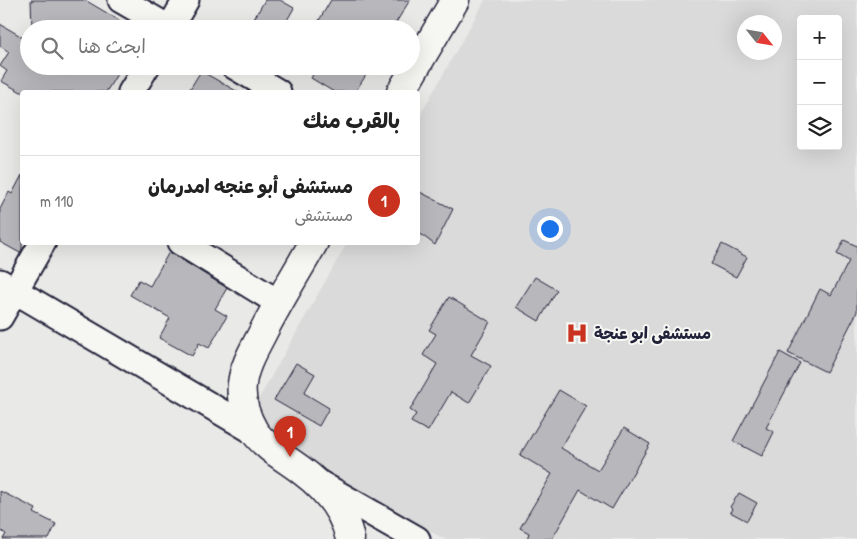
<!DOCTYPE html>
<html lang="ar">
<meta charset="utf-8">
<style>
:root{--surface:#fff;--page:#f6f6f6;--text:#222;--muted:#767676;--line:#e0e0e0;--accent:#c8321e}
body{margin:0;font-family:"Patrick Hand","Playpen Sans Arabic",sans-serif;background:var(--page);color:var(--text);direction:rtl}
.controls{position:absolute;right:15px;top:15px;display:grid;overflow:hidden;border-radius:5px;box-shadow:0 5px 20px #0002}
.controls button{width:45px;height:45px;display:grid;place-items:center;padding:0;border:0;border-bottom:1px solid var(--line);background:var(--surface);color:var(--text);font:25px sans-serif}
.compass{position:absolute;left:737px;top:15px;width:45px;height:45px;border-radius:50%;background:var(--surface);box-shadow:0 5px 20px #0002;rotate:121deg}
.you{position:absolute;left:549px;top:228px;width:18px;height:18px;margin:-12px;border:4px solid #fff;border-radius:50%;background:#1a73e8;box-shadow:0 0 0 8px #1a73e833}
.badge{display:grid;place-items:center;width:32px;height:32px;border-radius:50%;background:var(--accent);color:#fff;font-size:16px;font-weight:700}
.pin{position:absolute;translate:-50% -41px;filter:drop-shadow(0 1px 2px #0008)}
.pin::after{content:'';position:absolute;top:26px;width:18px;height:15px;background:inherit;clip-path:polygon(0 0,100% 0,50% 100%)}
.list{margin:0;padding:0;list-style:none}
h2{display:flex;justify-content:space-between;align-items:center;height:65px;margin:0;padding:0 20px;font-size:21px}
h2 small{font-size:16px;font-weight:400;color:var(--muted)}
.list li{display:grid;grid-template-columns:32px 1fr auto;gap:15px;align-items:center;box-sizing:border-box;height:90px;padding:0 20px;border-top:1px solid var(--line)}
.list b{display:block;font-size:19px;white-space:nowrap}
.list p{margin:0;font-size:16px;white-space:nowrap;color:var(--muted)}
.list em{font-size:16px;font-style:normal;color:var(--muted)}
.icon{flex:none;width:28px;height:28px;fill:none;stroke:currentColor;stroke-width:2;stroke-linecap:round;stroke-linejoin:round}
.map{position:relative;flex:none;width:857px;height:539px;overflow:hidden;direction:ltr}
.search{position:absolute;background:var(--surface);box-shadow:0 5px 20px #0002;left:20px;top:20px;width:400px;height:55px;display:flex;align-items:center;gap:12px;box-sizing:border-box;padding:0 18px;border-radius:28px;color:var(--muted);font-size:19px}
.panel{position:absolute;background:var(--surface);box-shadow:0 5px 20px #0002;left:20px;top:90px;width:400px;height:155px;border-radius:5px;direction:rtl}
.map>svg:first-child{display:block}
.built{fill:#dadada;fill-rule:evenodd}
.building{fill:#b8b8bc;stroke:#22223b}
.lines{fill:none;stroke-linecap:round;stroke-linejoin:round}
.street-casing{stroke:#22223b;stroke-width:29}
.secondary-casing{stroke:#22223b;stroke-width:31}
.street{stroke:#f6f6f2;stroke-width:25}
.secondary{stroke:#f6f6f2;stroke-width:28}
.labels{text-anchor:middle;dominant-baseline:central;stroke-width:4;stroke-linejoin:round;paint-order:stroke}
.poi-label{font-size:16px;font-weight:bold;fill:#22223b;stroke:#f6f6f2;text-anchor:start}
</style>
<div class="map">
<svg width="857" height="539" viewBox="0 0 857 539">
<rect width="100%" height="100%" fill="#e9e9e7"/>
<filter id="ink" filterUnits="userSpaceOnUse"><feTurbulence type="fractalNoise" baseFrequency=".02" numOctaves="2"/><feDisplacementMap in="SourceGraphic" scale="10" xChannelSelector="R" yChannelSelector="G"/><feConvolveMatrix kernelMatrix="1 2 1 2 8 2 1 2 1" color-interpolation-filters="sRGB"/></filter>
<g filter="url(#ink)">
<path class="built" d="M485,0H857V539H444L245,423L347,243L418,242V119ZM801,19H838V146H801ZM744,22H774V52H744Z"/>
<g class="building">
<path d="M31,0H85L134,29H32Z"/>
<path d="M265,0H280L294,8L282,29H248Z"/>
<path d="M331,0H410L392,29H314Z"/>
<path d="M0,24L29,41V66H122L106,92H21L1,81L7,71L0,66L9,52L0,46Z"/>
<path d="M318,66H359L368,72L355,92H334L311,78Z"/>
<path d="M201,71L238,92H188Z"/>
<path d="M22,175V249L20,253L0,242V209L9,192L12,194Z"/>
<path d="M418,191L453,209L435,245L418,232Z"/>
<path d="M844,240L857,246V312L826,372L788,353L820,289L831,295L849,261L837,254Z"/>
<path d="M722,244L747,257L736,277L711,264Z"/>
<path d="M169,252L227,288L215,309L227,316L209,348L199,343L192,356L159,338L170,318L130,295L139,280L150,286Z"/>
<path d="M535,277L557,290L539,321L516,307Z"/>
<path d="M449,297L490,322L471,355L491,366L469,403L451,392L428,431L411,422L416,414L410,410L437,364L423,355L436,334L429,330Z"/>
<path d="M780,352L800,363L766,428L774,432L762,456L733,441Z"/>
<path d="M296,363L315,374L304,393L329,408L319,426L274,400Z"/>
<path d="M559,390L586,406L561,448L598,470L624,428L650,444L612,509L580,490L552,539H527L529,533L520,528L552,474L520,455Z"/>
<path d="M0,491L36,509L34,513L56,524L49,539H3L6,534L0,530Z"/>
<path d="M739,493L757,503L747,521L730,512L732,509L730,507Z"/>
</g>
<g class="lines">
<g class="street-casing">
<g id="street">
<path d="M121,0L171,29"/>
<path d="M169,29L186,0"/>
<path d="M234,66L278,92"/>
<path d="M131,92L147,66"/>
<path d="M180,242L279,303"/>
<path d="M0,282L255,432"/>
<path d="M0,317L43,242"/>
<path d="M319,483L417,539"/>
</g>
</g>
<g class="secondary-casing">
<g id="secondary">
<path d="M401,92L455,0"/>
<path d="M314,242C297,272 279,301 263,332C255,348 244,365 242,384C240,400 246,417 254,431C265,447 285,458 301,470C324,487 344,509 350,539"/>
</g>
</g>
<use href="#street" class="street"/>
<use href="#secondary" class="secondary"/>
</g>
</g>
<defs>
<g id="hospital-bare" transform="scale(1.725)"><path d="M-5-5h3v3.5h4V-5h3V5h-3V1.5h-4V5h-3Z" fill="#c8321e" stroke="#f6f6f2" stroke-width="2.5" paint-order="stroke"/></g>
</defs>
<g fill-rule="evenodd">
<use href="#hospital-bare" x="577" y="333"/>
</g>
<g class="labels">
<g class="poi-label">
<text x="594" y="333">مستشفى ابو عنجة</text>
</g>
</g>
</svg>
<div class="controls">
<button>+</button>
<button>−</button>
<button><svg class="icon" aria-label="layers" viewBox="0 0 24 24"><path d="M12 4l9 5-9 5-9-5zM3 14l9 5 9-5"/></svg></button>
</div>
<svg class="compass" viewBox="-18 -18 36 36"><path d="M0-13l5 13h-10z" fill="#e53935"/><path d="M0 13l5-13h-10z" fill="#767676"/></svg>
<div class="you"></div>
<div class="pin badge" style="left:290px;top:457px">1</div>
<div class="search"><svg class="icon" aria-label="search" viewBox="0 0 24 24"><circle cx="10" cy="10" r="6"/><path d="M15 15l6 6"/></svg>ابحث هنا</div>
<section class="panel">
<h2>بالقرب منك<small></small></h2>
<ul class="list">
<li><span class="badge">1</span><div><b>مستشفى أبو عنجه امدرمان</b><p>مستشفى</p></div><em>110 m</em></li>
</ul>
</section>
</div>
